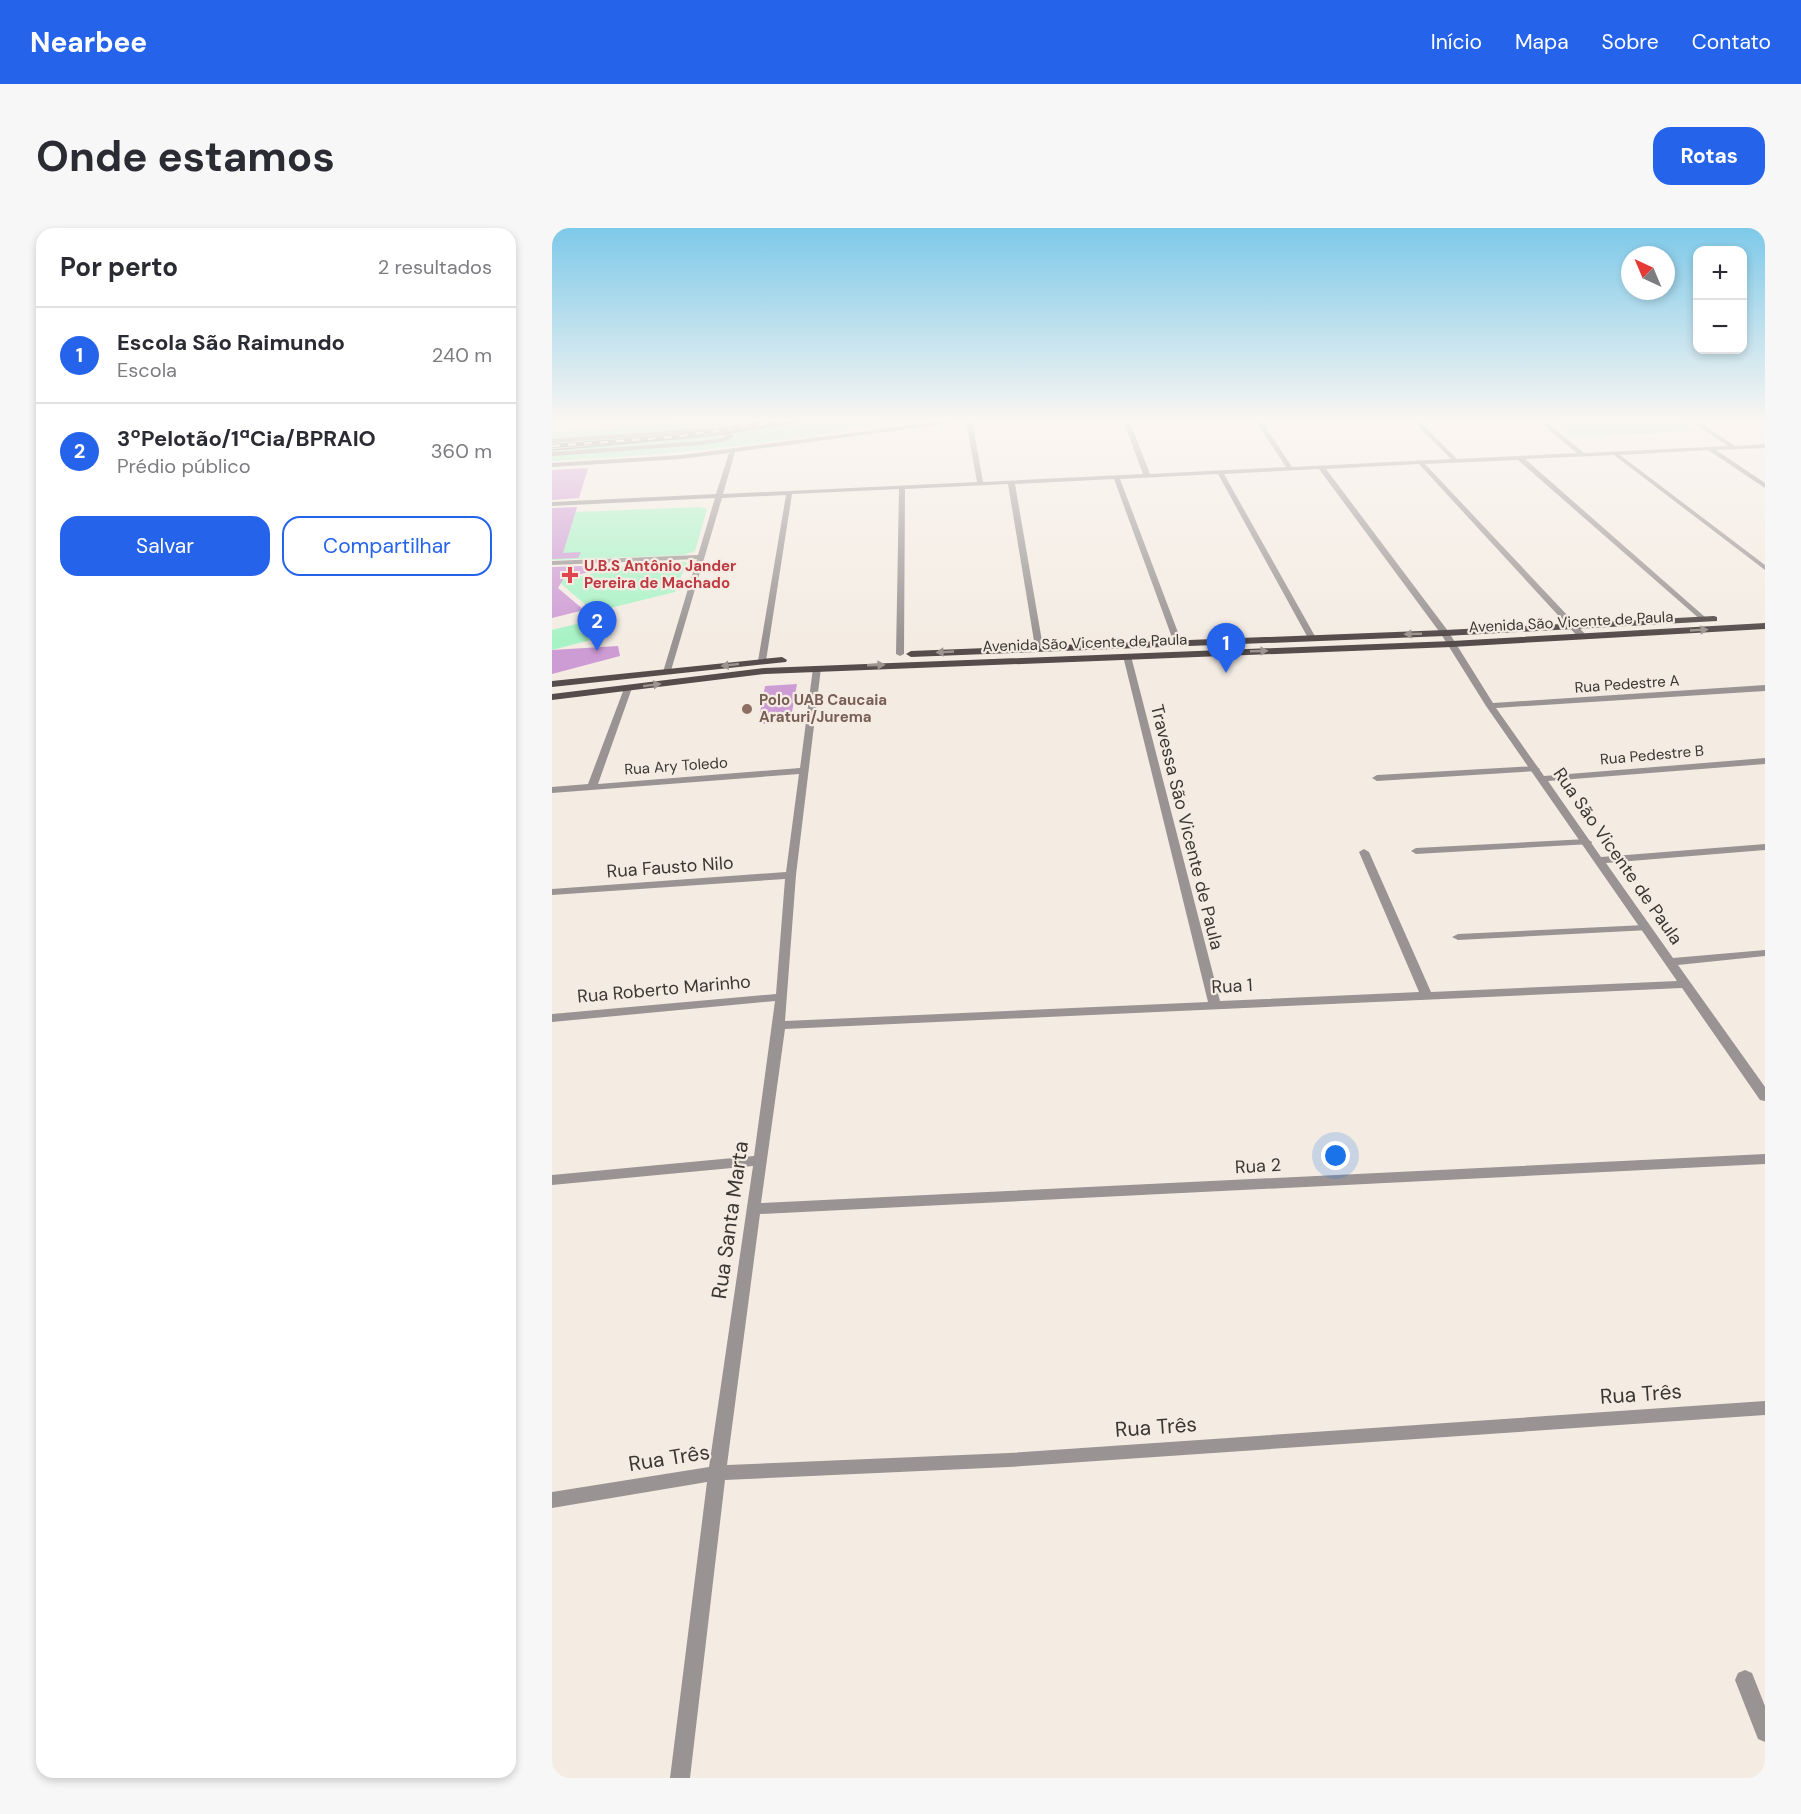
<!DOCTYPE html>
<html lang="pt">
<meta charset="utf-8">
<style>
:root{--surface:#fff;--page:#f7f7f7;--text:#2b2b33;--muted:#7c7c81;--line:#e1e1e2;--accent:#2563eb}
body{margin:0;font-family:"DM Sans",sans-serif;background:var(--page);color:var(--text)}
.controls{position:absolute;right:18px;top:18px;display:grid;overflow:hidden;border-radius:12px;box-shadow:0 3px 9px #0003}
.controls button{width:54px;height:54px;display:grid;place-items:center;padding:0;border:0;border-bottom:2px solid var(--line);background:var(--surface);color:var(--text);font:30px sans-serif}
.compass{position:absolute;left:1069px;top:18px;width:54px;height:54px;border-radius:50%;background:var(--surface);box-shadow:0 3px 9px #0003;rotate:316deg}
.you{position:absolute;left:784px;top:928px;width:21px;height:21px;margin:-15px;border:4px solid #fff;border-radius:50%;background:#1a73e8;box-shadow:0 0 0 9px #1a73e833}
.badge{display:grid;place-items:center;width:39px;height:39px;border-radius:50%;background:var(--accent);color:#fff;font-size:20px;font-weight:700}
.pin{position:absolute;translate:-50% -50px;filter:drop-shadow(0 2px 3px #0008)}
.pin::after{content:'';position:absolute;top:32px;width:21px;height:18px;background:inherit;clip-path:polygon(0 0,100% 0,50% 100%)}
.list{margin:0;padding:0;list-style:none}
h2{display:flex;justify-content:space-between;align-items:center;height:78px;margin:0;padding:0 24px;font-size:26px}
h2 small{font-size:20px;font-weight:400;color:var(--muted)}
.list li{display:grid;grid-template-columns:39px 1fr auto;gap:18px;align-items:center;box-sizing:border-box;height:96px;padding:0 24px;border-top:2px solid var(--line)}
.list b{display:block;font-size:22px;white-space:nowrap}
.list p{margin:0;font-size:20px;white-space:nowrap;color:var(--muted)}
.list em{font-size:20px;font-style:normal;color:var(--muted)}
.actions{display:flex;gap:12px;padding:18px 24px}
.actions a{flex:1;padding:14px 0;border:2px solid var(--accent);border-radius:18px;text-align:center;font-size:21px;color:var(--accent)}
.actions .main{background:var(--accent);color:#fff}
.map{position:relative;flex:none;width:1213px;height:1550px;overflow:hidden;border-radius:18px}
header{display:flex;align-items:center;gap:36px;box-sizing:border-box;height:84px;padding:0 30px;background:var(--accent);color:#fff}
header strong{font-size:28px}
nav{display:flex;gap:33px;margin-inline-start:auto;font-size:21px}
.intro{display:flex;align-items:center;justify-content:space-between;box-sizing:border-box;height:144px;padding:0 36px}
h1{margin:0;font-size:42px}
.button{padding:15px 27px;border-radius:18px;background:var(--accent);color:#fff;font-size:21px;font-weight:700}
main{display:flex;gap:36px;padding:0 36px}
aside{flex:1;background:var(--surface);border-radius:18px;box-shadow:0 3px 9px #0003}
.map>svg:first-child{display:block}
.green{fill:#a8f3c6}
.building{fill:#ce9cd5}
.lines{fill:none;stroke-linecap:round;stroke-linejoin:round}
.lane{fill:#999493;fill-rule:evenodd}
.street{fill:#999493;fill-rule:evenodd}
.primary{fill:#554c4b;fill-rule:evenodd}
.tram{stroke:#7a756f;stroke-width:1.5}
.rail-casing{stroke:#7a756f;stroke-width:4}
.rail{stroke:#f4ece3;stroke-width:2;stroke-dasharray:8;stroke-linecap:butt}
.oneway{fill:#9d948f}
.health-dot{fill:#e0444e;stroke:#f4ece3;stroke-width:2}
.education-dot{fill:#8d6e63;stroke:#f4ece3;stroke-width:2}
.labels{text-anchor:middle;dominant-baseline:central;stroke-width:4.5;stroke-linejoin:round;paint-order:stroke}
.far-health-label{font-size:15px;font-weight:bold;fill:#be3a42;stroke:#f4ece3;text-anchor:start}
.far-street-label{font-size:15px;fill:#3a3733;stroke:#f4ece3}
.far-education-label{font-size:15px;font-weight:bold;fill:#785e54;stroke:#f4ece3;text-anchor:start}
.street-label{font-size:18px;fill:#3a3733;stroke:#f4ece3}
.near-street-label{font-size:21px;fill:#3a3733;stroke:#f4ece3}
</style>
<header>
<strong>Nearbee</strong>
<nav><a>Início</a><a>Mapa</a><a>Sobre</a><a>Contato</a></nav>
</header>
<div class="intro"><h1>Onde estamos</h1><a class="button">Rotas</a></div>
<main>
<aside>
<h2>Por perto<small>2 resultados</small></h2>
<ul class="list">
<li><span class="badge">1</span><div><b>Escola São Raimundo</b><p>Escola</p></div><em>240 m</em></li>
<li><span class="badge">2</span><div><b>3ºPelotão/1ªCia/BPRAIO</b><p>Prédio público</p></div><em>360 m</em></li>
</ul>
<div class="actions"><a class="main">Salvar</a><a>Compartilhar</a></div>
</aside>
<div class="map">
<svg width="1213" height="1550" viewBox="0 0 1213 1550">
<rect width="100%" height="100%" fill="#f4ece3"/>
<g class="green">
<path d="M118,192H345C231,216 116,227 0,233V204L117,196Z"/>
<path d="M1001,192H1128L1144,203L1021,209Z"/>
<path d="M148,279L155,281L143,323L132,327L0,332V285Z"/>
<path d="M135,334L123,364L42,384L6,353L78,337Z"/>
<path d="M40,392L58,407L0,422V402Z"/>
</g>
<g class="building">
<path d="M36,240L27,270L0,272V242Z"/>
<path d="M25,279L11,325L29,324L26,330L0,331V280Z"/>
<path d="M30,338L38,344L12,350L6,360L32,382L0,390V339Z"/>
<path d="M66,418L68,428L0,446V422Z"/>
<path d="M245,456L240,484H235L234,494L206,496L213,458Z"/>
</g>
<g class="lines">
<g class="lane">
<path d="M983,538L988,541L986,543L825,553L820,550L825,547Z"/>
<path d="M1035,611L1040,614L1039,616L864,626L859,623L864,620Z"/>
<path d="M1093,697L1097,698L1099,700L1097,702L906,712L900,709L906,706Z"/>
</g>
<g class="street">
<path d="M399,192H420L431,254L591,246L571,192H577L598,246L734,239L703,192H709L740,239L899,231L860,192H866L905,231L1025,225L985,192H992L1032,225L1176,218L1137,192H1144L1183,218L1213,216V220L1164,222L1213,255V260L1156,222L1068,227L1213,337V342L1062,227L973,231L1153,389V393H1150L966,232L873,236L1033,406V410H1027L867,236L774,241L896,403L941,475L1213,457V463L944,480L992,548L1213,530V536L996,553L1049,629L1213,616V622L1054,635L1121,730L1213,722V728L1126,737L1213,859V873L1208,872L1130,760L233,801L209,975L1213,926V936L208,986L175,1237L457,1225L1213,1173V1187L457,1239L173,1252L138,1550H118L155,1254L0,1280V1264L157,1239L201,938L0,957V947L202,928L223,773L0,794V786L224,766L233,651L0,667V661L234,644L247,546L0,565V559L36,556L73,458L80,460L46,556L248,540L261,440L265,438L269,440L244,647L233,793L656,774L571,428L575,426L579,428L668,773L867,764L807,624L812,621L817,624L879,764L1125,753L934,478L889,406L767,241L672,246L764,410L760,412L756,410L666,246L568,251L630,415L626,417L622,415L562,251L463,256L491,419L487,421L483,419L456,256L353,261L352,426L348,428L344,426L347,261L240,266L214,433L210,435L206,433L234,267L170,270L118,446L111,444L145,331L0,337V333L146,327L163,270L0,278V274L164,266L177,225L129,231L0,239V235L129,227ZM414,193L425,254L171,266L183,224Z"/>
<path d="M158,200L175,203L182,208L174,213L149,217L0,228V224L149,213L171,210L175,208L158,204L0,215V211Z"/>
<path d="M1193,1442L1200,1445L1213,1478V1514L1206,1511L1183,1452L1186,1445Z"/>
</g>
<g class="primary">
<path d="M1162,388L1165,389V393L893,408L359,429L354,426L359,423L893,402Z"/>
<path d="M1213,395V401L900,419L213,446L0,472V466L213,440L900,413Z"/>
<path d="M230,429L235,432L234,434L0,459V453Z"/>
</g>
<path class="tram" d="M0,222L155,208L258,192"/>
<g class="rail-casing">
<path id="rail" d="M0,218L121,209L239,192"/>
</g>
<use href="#rail" class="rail"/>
</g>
<defs><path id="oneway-solid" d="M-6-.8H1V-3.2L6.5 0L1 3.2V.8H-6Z" transform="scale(1.5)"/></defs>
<g class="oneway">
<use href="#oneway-solid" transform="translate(1147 402) rotate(-3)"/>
<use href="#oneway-solid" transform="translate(861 406) rotate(178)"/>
<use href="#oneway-solid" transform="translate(707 423) rotate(-2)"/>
<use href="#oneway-solid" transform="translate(393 424) rotate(177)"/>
<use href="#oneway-solid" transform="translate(178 437) rotate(174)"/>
<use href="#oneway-solid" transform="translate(324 437) rotate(-2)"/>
<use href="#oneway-solid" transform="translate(100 457) rotate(-7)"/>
</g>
<linearGradient id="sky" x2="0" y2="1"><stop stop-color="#7ec9e9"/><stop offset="0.47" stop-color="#faf6f2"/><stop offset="1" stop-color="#faf6f2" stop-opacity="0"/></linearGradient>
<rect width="1213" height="409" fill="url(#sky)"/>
<path class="health-dot" d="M15 338h6v6h6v6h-6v6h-6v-6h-6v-6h6z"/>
<circle class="education-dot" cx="195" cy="481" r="6"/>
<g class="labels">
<g class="far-health-label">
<text x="32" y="338">U.B.S Antônio Jander<tspan x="32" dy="17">Pereira de Machado</tspan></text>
</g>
<g class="far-street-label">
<text transform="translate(1019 394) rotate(-3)">Avenida São Vicente de Paula</text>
<text transform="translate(533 415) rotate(-2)">Avenida São Vicente de Paula</text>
<text transform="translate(1075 456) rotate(-4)">Rua Pedestre A</text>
<text transform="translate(1100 527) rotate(-5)">Rua Pedestre B</text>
<text transform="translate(124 538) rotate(-4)">Rua Ary Toledo</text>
</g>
<g class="far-education-label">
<text x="207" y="472">Polo UAB Caucaia<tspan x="207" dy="17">Araturi/Jurema</tspan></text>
</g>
<g class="street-label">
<text transform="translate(635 599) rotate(76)">Travessa São Vicente de Paula</text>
<text transform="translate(1066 628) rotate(55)">Rua São Vicente de Paula</text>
<text transform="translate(118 639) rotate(-4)">Rua Fausto Nilo</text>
<text transform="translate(680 758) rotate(-3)">Rua 1</text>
<text transform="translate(112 761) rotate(-5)">Rua Roberto Marinho</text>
<text transform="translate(706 938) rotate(-3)">Rua 2</text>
</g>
<g class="near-street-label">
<text transform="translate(178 992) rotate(-82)">Rua Santa Marta</text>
<text transform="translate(1089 1166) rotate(-4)">Rua Três</text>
<text transform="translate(604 1199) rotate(-4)">Rua Três</text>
<text transform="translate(117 1230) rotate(-9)">Rua Três</text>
</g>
</g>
</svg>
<div class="controls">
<button>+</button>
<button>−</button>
</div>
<svg class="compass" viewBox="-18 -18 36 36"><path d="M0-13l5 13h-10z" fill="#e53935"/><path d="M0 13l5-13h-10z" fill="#7c7c81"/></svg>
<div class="you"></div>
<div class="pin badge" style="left:674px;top:445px">1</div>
<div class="pin badge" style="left:45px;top:423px">2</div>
</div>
</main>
